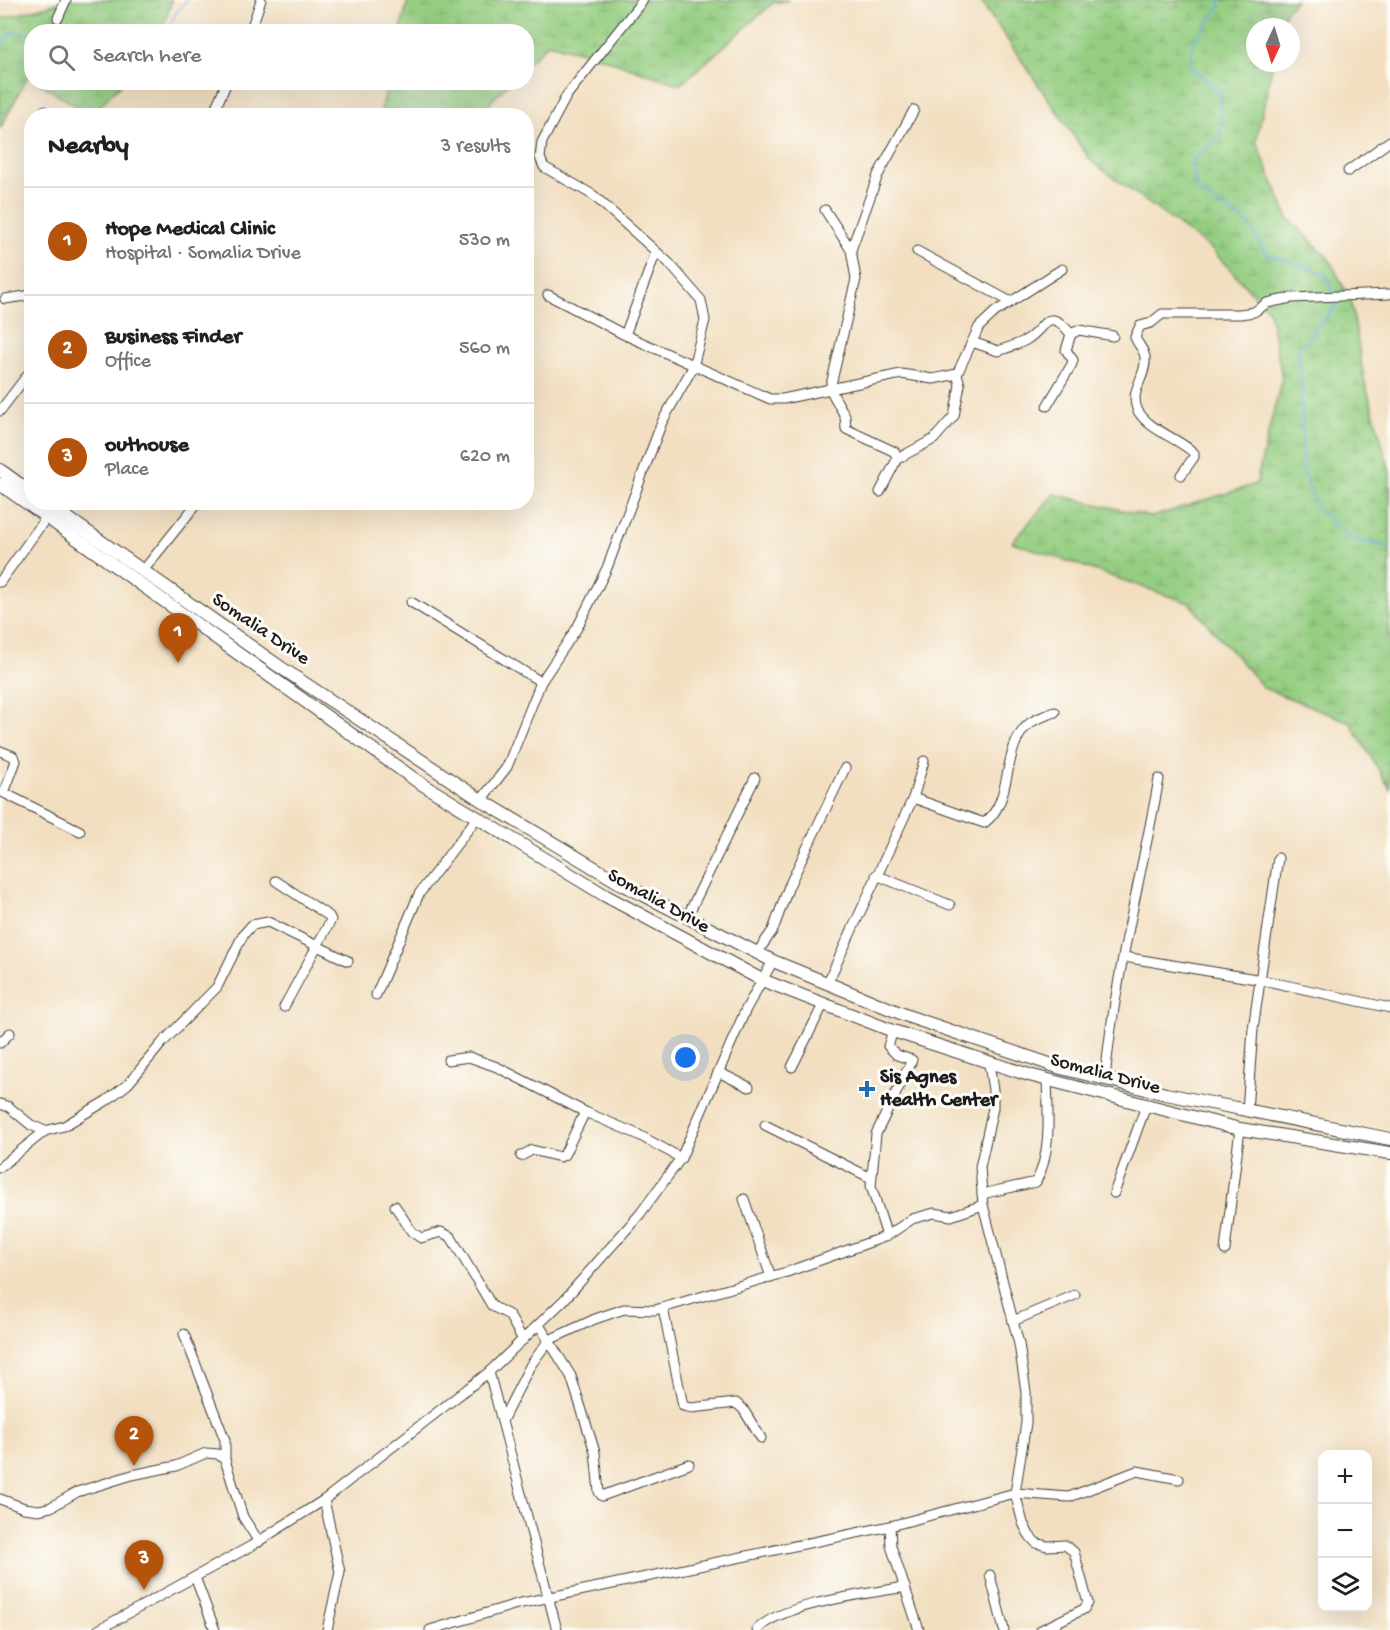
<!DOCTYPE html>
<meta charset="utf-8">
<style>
:root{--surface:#fff;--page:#f6f6f6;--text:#202124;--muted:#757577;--line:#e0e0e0;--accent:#b45309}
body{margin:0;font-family:"Gochi Hand",sans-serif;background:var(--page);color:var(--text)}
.controls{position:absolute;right:18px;bottom:18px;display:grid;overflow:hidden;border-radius:12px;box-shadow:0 6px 24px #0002}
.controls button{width:54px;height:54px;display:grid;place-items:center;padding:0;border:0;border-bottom:2px solid var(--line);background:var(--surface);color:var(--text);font:30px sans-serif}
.compass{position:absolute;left:1246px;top:18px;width:54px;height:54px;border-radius:50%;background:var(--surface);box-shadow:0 6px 24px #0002;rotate:184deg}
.you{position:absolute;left:686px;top:1058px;width:21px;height:21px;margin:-15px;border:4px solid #fff;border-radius:50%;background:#1a73e8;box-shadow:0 0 0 9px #1a73e833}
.badge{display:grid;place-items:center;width:39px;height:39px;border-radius:50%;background:var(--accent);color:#fff;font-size:20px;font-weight:700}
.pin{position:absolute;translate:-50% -50px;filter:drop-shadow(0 2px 3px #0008)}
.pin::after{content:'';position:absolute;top:32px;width:21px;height:18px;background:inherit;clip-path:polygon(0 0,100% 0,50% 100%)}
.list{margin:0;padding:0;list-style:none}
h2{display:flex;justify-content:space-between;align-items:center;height:78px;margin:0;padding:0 24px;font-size:26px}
h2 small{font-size:20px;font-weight:400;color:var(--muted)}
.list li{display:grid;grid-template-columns:39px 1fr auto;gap:18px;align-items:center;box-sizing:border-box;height:108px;padding:0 24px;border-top:2px solid var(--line)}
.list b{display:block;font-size:22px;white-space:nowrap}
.list p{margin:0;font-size:20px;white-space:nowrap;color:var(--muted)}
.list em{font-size:20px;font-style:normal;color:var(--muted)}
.icon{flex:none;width:33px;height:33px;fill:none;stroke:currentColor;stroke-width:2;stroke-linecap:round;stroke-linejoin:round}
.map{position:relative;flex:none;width:1390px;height:1630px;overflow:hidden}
.search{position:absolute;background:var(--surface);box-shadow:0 6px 24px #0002;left:24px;top:24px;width:510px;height:66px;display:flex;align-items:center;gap:15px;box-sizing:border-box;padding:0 21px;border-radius:24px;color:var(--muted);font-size:22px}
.panel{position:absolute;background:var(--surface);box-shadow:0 6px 24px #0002;left:24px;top:108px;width:510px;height:402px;border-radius:24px}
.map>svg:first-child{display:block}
.wetland{fill:url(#wetland-marsh);stroke:#58754f;stroke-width:1.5}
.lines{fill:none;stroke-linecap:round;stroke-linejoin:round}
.stream{stroke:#6eade1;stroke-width:2}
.minor-casing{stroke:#3c3935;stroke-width:11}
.major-casing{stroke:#3c3935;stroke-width:14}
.minor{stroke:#fff;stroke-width:9}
.major{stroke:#fff;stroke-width:12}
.poi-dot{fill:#1f6fb2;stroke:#fdfcf7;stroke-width:2}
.labels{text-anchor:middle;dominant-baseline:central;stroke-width:6;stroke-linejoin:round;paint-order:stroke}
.street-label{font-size:20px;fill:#1c1c1c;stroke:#fdfcf7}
.poi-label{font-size:20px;font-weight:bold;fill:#1c1c1c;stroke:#fdfcf7;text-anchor:start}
</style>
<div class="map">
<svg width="1390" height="1630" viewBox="0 0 1390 1630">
<defs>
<pattern id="wetland-marsh" width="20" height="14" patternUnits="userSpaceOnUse" patternTransform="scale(1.5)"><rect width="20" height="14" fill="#95ce82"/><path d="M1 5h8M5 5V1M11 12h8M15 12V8" fill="none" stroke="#80b070"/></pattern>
</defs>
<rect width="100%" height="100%" fill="#fdfcf7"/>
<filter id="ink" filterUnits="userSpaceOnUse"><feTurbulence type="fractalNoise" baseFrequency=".0167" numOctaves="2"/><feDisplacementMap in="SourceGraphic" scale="12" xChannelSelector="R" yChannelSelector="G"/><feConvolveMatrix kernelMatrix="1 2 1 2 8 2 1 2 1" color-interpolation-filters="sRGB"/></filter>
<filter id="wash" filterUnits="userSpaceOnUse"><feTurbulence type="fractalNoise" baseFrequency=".008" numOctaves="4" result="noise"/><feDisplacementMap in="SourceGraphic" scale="24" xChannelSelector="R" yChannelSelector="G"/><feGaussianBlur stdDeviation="1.35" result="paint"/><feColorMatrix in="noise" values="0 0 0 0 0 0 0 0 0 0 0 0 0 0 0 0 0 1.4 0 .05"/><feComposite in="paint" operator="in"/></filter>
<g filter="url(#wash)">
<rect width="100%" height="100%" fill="#f2dfc1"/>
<g class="wetland">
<path d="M69,0H172L162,31L32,32L31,78L28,76L0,129V19Z"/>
<path d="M408,0H789L773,3L680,85L597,56L548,43L527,64L526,32H400Z"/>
<path d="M980,0H1296L1285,12L1281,27H1255V63H1273L1256,141L1288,218L1329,259L1351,301L1364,379L1390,471V789L1350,722L1264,688L1189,603L1012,542L1054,494L1152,517L1256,484L1282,377L1269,311L1211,249L1091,161Z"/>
<path d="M39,83H122L91,115Z"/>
<path d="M388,83V82L509,83L491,101L487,115H380Z"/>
</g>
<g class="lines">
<g class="stream">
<path d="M1219,0L1221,5L1193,42L1190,67L1219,90L1221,134L1191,162L1198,191L1250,225L1265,253L1325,274L1333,293"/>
<path d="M166,32L177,11L187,0"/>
<path d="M0,47L12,32L32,34"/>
<path d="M1336,299L1338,304L1298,349L1301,368L1303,471L1317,509L1352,540L1390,547"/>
</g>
</g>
</g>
<g filter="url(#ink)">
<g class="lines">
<g class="minor-casing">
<g id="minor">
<path d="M58,18L66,0"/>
<path d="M250,32L261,0"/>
<path d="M44,111L51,116"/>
<path d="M212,116L227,82"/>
<path d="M1348,171L1390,141"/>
<path d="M825,210L851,250L856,279L830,389L845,416L846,429L895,452L897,459L880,492"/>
<path d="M851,250L878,175L914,110"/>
<path d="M917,251L1011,302"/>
<path d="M548,295L625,335L770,399H783L901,374L933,379L957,374"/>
<path d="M5,299L32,295"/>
<path d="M625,335L656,252"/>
<path d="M972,342L998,351C1007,348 1017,345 1026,340C1046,329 1046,304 1071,334"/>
<path d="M1047,406L1072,364L1073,360L1066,350L1071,334L1079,330L1113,336"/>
<path d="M0,411L32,369"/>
<path d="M897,459L934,439L954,416L960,385L957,374L979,327L995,312L1062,269"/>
<path d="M1181,475L1194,457V453C1178,438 1149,430 1138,411C1128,391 1147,377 1145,358C1145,350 1137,344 1135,337L1140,326L1151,323L1162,314H1240L1254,312L1267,303L1291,298L1389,294"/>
<path d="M142,572L198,502"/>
<path d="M0,582L46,518"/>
<path d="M411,602L541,682"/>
<path d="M0,751L13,756L16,761L4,793L80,831"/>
<path d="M913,798L984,823C1015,801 1000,747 1030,723C1037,718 1047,715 1055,712"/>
<path d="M481,800L507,767L541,682L577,628L607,568L662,422L693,367L705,320L701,300L669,263L593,195L544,167L540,158L542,142L567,95L643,0"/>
<path d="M876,875L950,905"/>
<path d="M276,881L329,916L331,920L284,1007"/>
<path d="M687,917L755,778"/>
<path d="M757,953L773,930L789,886L845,768"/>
<path d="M1124,957L1262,980L1390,1008"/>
<path d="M827,984L913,798L924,761"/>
<path d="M376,995L419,894L476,819"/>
<path d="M0,1043L10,1033"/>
<path d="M448,1060L469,1057L497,1067L585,1112L637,1134L681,1158"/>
<path d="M989,1064L993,1090V1108L980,1167L983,1205L1019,1344L1026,1392V1423L1015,1493L1023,1523L1029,1535L1036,1543L1047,1546L1065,1545L1074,1552L1088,1603L1084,1609L1041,1630"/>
<path d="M792,1067L823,1005"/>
<path d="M718,1072L749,1087"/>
<path d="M1105,1080C1114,978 1141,879 1159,779"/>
<path d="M0,1104L9,1107L31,1125L45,1131L64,1126L106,1101L128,1084L162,1043L217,987L243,935L252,925L268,922L348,961"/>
<path d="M1247,1111L1253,1029L1278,858"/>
<path d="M765,1125L871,1178"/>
<path d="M521,1156L532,1150L560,1157L564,1155L585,1112"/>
<path d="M0,1167L45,1131"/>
<path d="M1114,1193L1146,1106"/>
<path d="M982,1194L1036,1182C1052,1152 1048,1113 1047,1080"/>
<path d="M744,1199L771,1277"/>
<path d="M395,1206L412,1232L421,1238L441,1232L451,1237L492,1306L509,1315L523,1340"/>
<path d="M887,1236L871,1186L876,1134L912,1060L897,1055L888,1046L893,1031"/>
<path d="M1225,1250L1240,1129"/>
<path d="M663,1308L683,1406L691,1408L736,1403L743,1409L761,1438"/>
<path d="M1013,1321L1075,1295"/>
<path d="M539,1325L571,1376L595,1452L599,1492L602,1496L689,1464"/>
<path d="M184,1334L225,1440V1460"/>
<path d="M489,1372L557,1630"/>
<path d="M502,1421L530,1366L549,1340L595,1319L624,1309L655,1310L787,1272L887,1236L912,1219L934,1213L951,1216L983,1205"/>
<path d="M0,1499L24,1508L39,1510L51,1507L77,1492L132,1475L176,1466L206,1453L218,1454L225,1460L243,1517L259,1542"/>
<path d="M324,1500L340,1572L327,1630"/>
<path d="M890,1526L891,1546L919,1630"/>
<path d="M990,1575L1004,1630"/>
<path d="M195,1577L215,1630"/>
<path d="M98,1630L251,1546L324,1500L489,1372L564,1300L640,1214L681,1158L746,1009L773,961"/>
<path d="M430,1630L517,1604L890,1526L1015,1493L1069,1497L1137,1471L1179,1479"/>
<path d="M757,1630C779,1604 871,1593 905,1587"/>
</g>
</g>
<g class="major-casing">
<g id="major">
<path d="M0,470L32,493"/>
<path d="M0,484L417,781L606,896L762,980L893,1031L1029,1075L1240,1129L1390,1153"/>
<path d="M45,502L280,667L481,800L620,883L773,961L910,1017L1061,1068L1166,1094L1390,1139"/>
</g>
</g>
<use href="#minor" class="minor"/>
<use href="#major" class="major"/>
</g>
</g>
<path class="poi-dot" d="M864 1080h6v6h6v6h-6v6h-6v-6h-6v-6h6z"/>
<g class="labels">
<g class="street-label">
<text transform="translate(260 630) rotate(34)">Somalia Drive</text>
<text transform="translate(658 902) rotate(29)">Somalia Drive</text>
<text transform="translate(1105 1075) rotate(15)">Somalia Drive</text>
</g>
<g class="poi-label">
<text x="880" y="1078">Sis Agnes<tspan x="880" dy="23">Health Center</tspan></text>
</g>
</g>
</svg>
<div class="controls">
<button>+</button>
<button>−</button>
<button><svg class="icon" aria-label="layers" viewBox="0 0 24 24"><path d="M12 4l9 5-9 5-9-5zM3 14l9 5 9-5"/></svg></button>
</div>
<svg class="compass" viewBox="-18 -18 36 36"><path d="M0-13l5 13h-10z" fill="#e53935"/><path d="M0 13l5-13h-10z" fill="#757577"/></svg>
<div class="you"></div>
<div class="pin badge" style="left:178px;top:663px">1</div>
<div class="pin badge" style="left:134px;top:1466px">2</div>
<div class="pin badge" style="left:144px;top:1590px">3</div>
<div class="search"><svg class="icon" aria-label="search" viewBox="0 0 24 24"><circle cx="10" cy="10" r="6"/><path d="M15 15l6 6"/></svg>Search here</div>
<section class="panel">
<h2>Nearby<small>3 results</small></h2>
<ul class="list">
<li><span class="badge">1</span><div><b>Hope Medical Clinic</b><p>Hospital · Somalia Drive</p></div><em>530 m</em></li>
<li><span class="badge">2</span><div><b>Business Finder</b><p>Office</p></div><em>560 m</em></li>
<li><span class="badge">3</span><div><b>outhouse</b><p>Place</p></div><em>620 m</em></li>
</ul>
</section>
</div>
